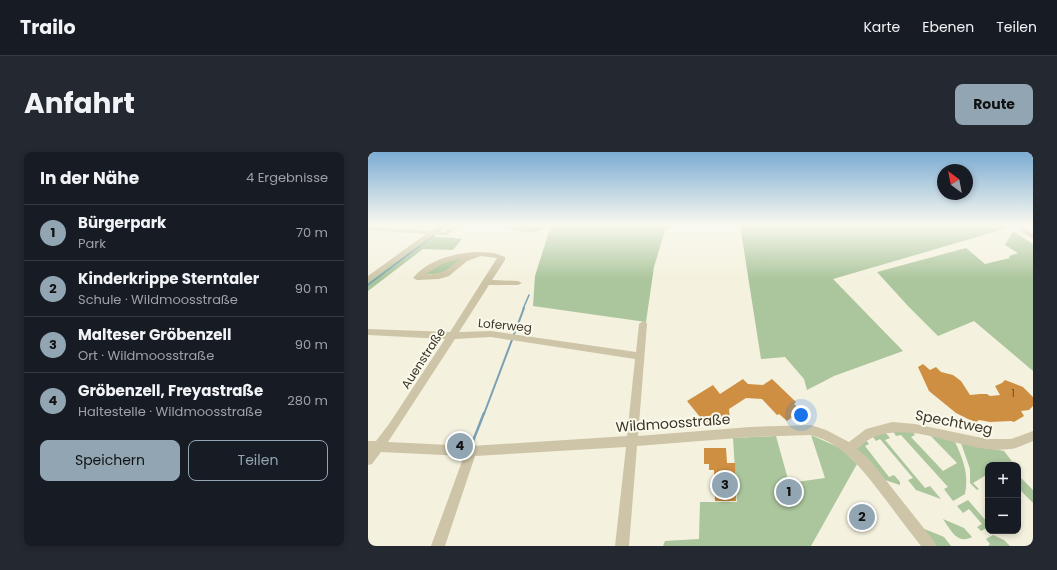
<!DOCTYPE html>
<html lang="de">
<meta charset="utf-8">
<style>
:root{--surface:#171b24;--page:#242831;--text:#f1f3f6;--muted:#9ea1a6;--line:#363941;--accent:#91a5b2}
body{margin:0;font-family:Poppins,sans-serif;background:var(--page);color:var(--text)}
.controls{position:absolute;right:12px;bottom:12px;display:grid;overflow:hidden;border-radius:8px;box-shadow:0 2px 6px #0003}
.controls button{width:36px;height:36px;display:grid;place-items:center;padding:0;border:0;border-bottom:1px solid var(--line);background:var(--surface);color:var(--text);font:20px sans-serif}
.compass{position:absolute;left:569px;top:12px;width:36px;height:36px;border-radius:50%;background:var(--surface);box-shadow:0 2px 6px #0003;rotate:328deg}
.you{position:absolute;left:433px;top:263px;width:14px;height:14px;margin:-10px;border:3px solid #fff;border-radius:50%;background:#1a73e8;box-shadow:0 0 0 6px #1a73e833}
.badge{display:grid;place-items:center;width:26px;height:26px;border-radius:50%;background:var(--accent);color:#111;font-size:13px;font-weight:700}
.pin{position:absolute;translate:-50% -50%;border:2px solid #fff;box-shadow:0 1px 4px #0006}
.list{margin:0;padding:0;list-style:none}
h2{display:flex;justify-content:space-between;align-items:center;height:52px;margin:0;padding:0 16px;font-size:17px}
h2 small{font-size:13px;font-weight:400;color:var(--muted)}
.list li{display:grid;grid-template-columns:26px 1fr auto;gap:12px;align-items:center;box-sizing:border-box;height:56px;padding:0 16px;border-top:1px solid var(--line)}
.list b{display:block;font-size:15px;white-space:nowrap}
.list p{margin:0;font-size:13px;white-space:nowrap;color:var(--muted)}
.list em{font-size:13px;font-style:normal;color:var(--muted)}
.actions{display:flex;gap:8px;padding:12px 16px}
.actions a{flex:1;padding:9px 0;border:1px solid var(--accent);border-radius:8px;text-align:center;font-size:14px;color:var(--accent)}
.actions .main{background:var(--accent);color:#111}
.map{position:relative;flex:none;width:665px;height:394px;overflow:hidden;border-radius:8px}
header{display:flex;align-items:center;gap:24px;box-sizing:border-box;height:56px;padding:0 20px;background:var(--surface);border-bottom:1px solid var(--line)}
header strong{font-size:19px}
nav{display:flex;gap:22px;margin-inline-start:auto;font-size:14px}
.intro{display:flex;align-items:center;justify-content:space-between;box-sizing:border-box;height:96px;padding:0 24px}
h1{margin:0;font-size:28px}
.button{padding:10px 18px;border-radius:8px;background:var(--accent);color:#111;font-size:14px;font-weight:700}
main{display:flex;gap:24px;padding:0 24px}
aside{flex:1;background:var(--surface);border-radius:8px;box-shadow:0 2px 6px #0003}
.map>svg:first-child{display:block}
.green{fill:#abc59c}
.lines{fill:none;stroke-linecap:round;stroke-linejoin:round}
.stream-far2{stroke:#7aa0b4;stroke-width:1.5}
.stream-far1{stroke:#7aa0b4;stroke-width:2}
.stream{stroke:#7aa0b4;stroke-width:2.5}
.building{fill:#ce8f42}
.minor{fill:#cec5a8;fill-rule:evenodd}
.labels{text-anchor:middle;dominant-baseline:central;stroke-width:4;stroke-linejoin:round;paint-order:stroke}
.number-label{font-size:10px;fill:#5f4b2f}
.street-label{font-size:12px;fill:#3a3429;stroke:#fbf9eb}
.near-street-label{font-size:14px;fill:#3a3429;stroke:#fbf9eb}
</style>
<header>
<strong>Trailo</strong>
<nav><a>Karte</a><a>Ebenen</a><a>Teilen</a></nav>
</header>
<div class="intro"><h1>Anfahrt</h1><a class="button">Route</a></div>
<main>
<aside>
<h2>In der Nähe<small>4 Ergebnisse</small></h2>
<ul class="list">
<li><span class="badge">1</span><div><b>Bürgerpark</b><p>Park</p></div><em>70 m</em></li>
<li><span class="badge">2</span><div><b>Kinderkrippe Sterntaler</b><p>Schule · Wildmoosstraße</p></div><em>90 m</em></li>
<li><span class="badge">3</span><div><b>Malteser Gröbenzell</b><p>Ort · Wildmoosstraße</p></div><em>90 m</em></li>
<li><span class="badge">4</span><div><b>Gröbenzell, Freyastraße</b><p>Haltestelle · Wildmoosstraße</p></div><em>280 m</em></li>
</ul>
<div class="actions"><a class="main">Speichern</a><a>Teilen</a></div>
</aside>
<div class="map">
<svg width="665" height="394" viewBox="0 0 665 394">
<rect width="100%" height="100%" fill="#f4f1de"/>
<g class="green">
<path d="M183,73H306L297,78L286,115L278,170L165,154L167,124Z"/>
<path d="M372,73H636L640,76L465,127L535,199L466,224L439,238L436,227L417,205L393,207Z"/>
<path d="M645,79L665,92V219L606,169L570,184L540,154L509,120L598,96L617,112L642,106L641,104L650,101L637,93Z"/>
<path d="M63,84C73,86 83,85 94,87L85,98L55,97L0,139V130Z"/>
<path d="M97,105L76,121L55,123L75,109Z"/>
<path d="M543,278L547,283L543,285L575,319L589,311L559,280L587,290C595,307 601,322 597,342L585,349L576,337L580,335L533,283L528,284L525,279Z"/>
<path d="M516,279L522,286L517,288L557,336L562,334L573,347L548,338L540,328L545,326L512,287L508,289L505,285Z"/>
<path d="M443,283L472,296L489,312L443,394H295L297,389L331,387L332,350H369L365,286L408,284L421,331L457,326Z"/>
<path d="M497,287L501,292L497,294L521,325L526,323L532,330V333L517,328L489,298V292Z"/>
<path d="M593,291L636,299L646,312L644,313H620V322L605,331L611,337L609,338L602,331V317Z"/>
<path d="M650,323L665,338V351L650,336Z"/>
<path d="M600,348L620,371V375L613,379L609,375L614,372L601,357L595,361L589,354Z"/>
<path d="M575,367L596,376L604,385C589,393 583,378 575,367Z"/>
<path d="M554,376L576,385L583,394H568Z"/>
<path d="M625,383L636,388L642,394H620L622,392L618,387Z"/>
</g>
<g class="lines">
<g class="stream-far2">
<path d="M0,133L79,73"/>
<path d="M155,157L161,143"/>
</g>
<path class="stream-far1" d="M116,262L156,156"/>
<path class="stream" d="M105,289L116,261"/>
</g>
<g class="building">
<path d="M555,212L562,218L568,215L573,220L585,223L593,229L602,243L612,242H619L622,244L632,243L627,234L634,231L637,228L655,235L665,245V254L661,258L653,259L656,264L646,270L643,269L622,270L611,268L608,270L600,267L588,261L561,239L550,215Z"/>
<path d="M375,227L380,232L395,233L404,227L428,250L426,252L433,259L419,269L411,262L409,263L394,247L378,246L361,257L362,270H336L319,249L345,233L352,242Z"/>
<path d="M336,296H358L359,311H367L368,349H347L346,318H341V312H336Z"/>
</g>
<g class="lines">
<g class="minor">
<path d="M70,73H78L70,79L76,80L85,73H92L79,83H66L0,130V124L58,82L0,78V74L63,79Z"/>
<path d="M133,73L172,75L175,77C167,83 141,79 133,73Z"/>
<path d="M643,73H651L665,82V87Z"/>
<path d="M106,100L126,101L137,105V108L124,128L150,129L154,131L150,133H121L91,180L123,179L268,200L271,172L275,169L278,170L279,172L270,284L382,275L443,273L458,278L481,290L498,277L524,270L547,272L619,287H643L665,279V289C658,292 650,296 642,297C596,303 551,268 506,285C500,287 494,293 489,297L501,307L566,389L568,394H553C541,379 529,363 518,348C497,321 477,292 443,283L382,285L269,294L261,394H247L258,295L107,304L77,394H63L96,304L13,300L4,312L0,313V289H8L21,272L77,187L0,183V177L82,180L129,106L113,104L99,109L81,124L71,127L49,128L45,126C60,108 84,102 106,100ZM93,106C79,118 76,122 56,123L74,112ZM123,185L267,207L259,284L103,294L20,290L87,187Z"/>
</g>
</g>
<linearGradient id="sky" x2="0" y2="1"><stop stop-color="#7cacd3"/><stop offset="0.57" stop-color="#faf9f0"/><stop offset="1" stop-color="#faf9f0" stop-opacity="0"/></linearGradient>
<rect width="665" height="128" fill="url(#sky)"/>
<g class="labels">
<g class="number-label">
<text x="645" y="241">1</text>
</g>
<g class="street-label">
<text transform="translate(137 173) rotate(5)">Loferweg</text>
<text transform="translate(55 206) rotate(-57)">Auenstraße</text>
</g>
<g class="near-street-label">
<text transform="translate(586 270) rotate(11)">Spechtweg</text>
<text transform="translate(305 271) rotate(-4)">Wildmoosstraße</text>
</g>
</g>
</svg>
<div class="controls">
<button>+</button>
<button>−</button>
</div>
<svg class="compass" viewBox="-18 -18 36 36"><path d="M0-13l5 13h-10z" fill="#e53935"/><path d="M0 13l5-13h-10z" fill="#9ea1a6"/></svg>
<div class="you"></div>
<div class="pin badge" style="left:421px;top:340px">1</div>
<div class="pin badge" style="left:494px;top:365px">2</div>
<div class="pin badge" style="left:357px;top:333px">3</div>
<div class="pin badge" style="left:92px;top:294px">4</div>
</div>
</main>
